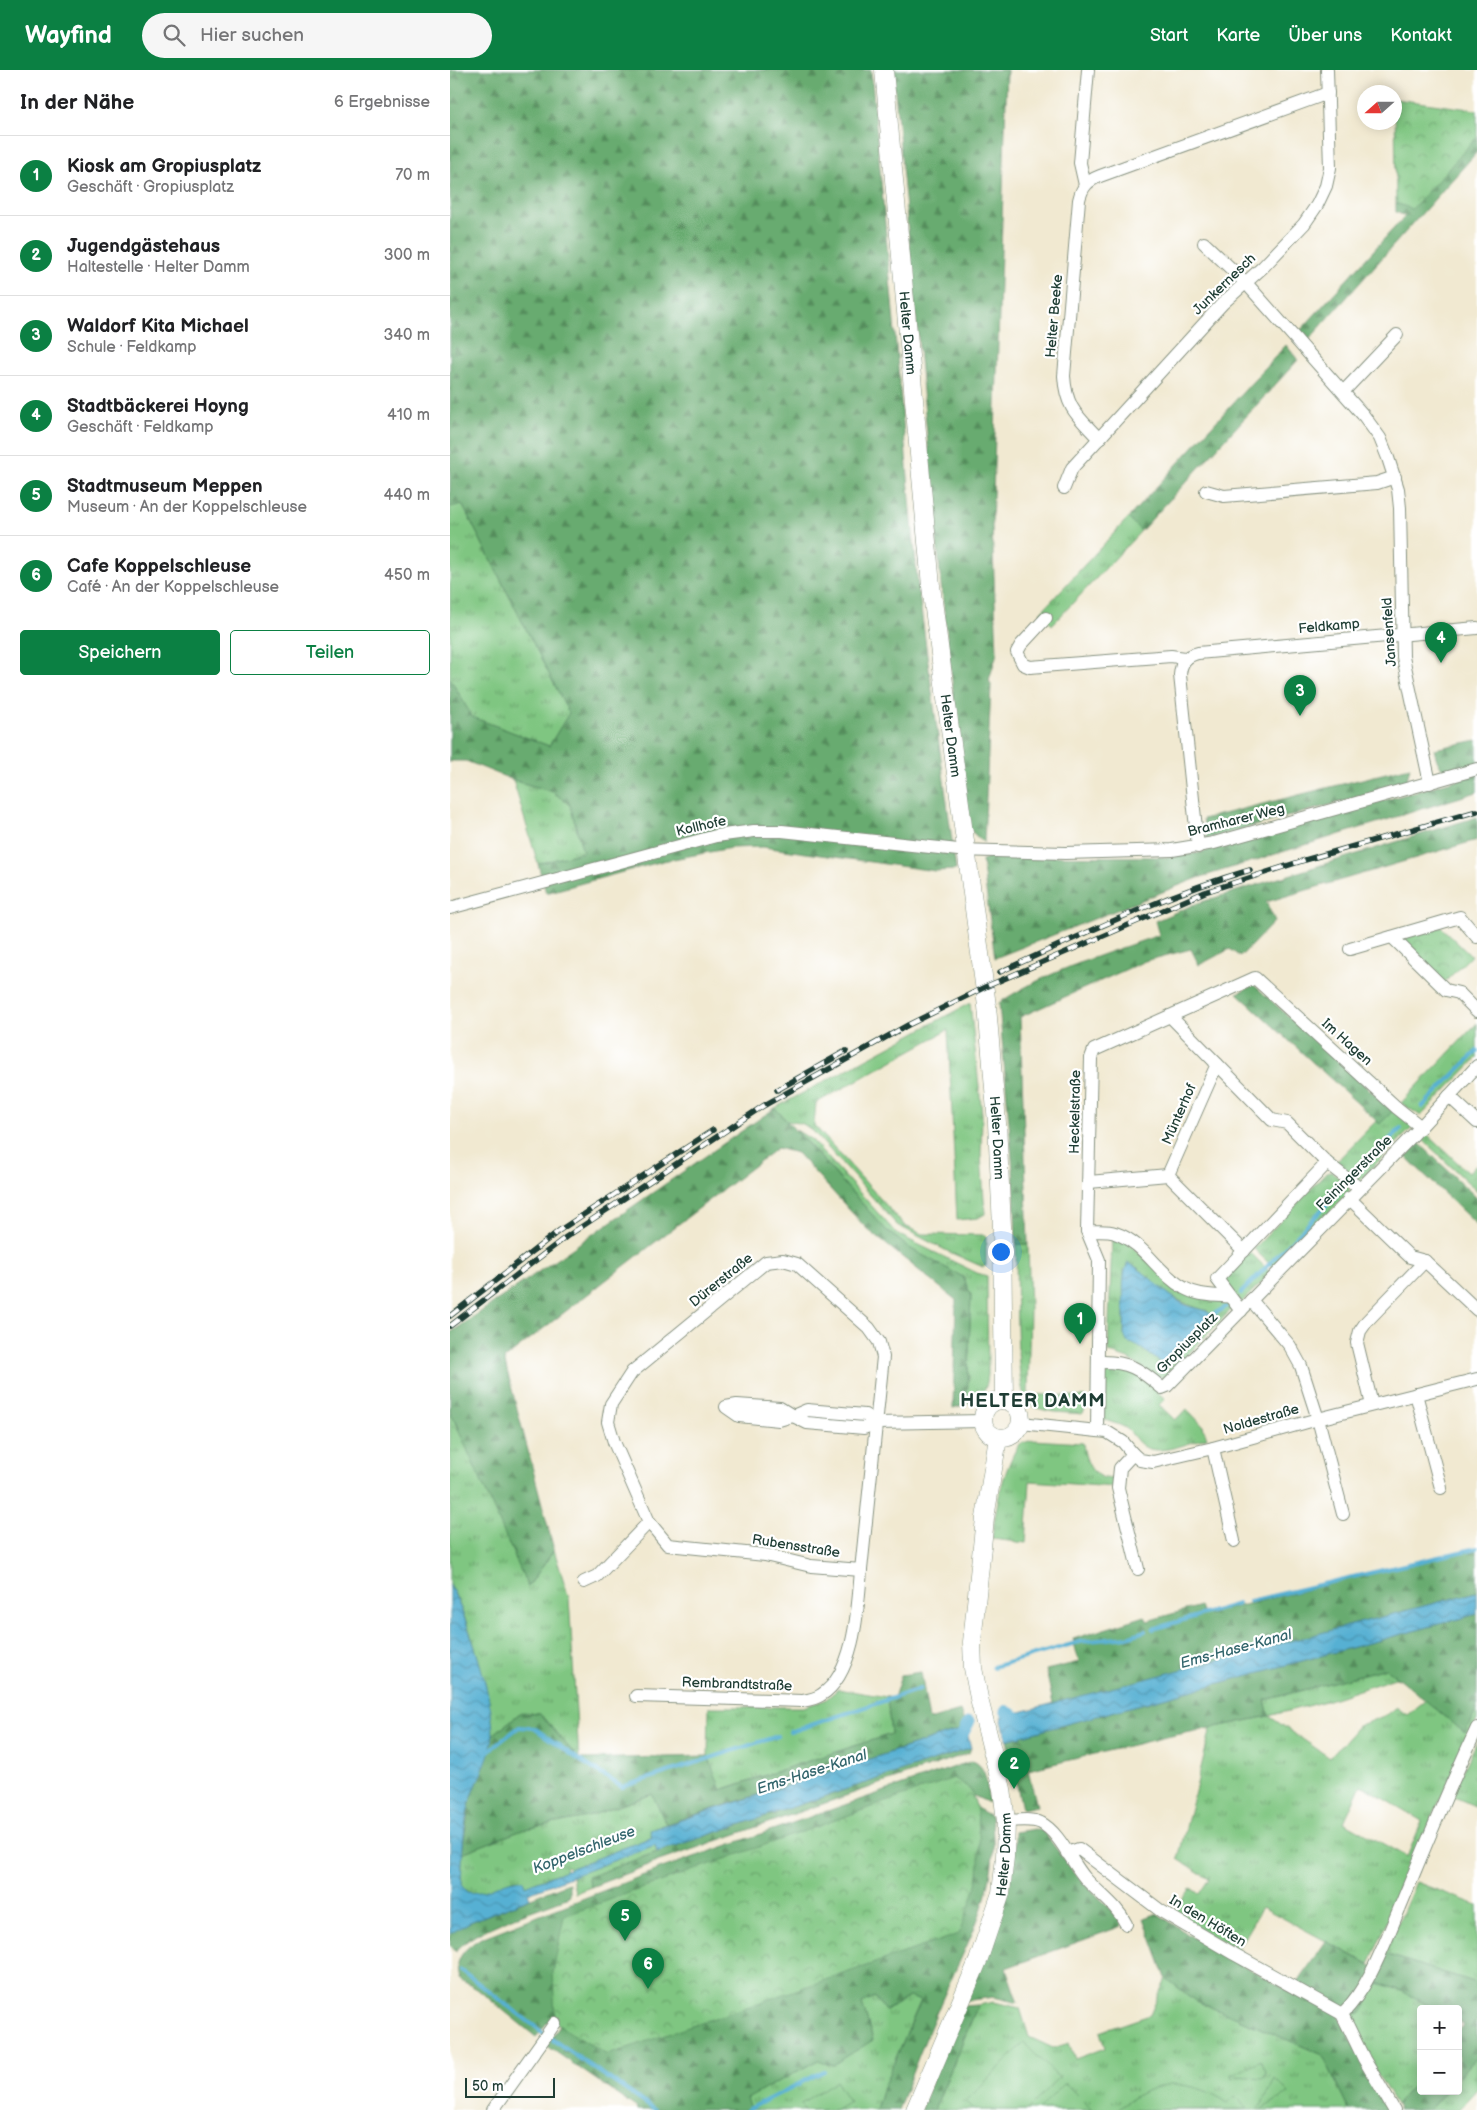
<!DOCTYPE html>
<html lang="de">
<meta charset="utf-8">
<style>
:root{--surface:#fff;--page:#f6f6f6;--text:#202124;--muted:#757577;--line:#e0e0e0;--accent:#0b8043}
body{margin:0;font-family:"Balsamiq Sans",sans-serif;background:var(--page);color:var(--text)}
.controls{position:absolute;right:15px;bottom:15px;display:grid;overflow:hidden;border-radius:5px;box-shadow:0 2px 12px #0003}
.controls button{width:45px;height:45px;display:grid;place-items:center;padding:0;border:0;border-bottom:1px solid var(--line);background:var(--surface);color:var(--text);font:25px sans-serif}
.compass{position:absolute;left:907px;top:15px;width:45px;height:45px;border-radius:50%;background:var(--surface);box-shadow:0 2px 12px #0003;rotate:249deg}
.scale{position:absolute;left:15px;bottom:12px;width:90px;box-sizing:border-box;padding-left:5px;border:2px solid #1f3d34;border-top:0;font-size:14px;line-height:18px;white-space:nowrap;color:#1f3d34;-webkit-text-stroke:4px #fff;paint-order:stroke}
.you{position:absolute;left:550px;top:1181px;width:18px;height:18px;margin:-12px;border:4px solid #fff;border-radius:50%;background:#1a73e8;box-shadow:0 0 0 8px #1a73e833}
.badge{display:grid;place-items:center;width:32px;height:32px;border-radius:50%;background:var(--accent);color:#fff;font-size:16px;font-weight:700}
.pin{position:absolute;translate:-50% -41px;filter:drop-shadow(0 1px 2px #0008)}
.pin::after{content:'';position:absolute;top:26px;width:18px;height:15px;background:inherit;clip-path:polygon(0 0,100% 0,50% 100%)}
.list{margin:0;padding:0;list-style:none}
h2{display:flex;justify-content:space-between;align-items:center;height:65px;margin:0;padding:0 20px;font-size:21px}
h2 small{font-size:16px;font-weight:400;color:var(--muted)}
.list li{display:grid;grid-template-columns:32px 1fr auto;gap:15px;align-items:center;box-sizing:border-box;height:80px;padding:0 20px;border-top:1px solid var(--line)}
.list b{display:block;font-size:19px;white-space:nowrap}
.list p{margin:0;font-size:16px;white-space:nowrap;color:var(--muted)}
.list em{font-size:16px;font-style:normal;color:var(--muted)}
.actions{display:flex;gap:10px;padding:15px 20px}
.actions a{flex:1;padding:11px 0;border:1px solid var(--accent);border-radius:5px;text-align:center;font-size:18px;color:var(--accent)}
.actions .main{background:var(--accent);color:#fff}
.icon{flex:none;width:28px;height:28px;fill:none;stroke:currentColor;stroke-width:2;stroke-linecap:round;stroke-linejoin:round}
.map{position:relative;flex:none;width:1027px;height:2040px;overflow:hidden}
header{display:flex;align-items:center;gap:30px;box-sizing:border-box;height:70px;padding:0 25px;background:var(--accent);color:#fff}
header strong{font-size:24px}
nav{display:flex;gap:28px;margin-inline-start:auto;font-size:18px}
.search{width:350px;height:45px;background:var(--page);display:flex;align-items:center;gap:12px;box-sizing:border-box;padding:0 18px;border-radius:28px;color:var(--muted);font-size:19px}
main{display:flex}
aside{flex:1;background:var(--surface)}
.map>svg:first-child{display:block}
.grass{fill:url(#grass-tufts);stroke:#4f825a;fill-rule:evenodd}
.forest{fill:url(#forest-firs);stroke:#437452}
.park{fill:url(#park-crowns);stroke:#4f825a}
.pitch{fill:#7fc681;stroke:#4f825a}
.water{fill:url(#water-waves);stroke:#3a7684}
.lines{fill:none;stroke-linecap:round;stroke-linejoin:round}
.stream{stroke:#56b0d3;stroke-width:4}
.canal{stroke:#56b0d3;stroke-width:12}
.street-casing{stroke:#889382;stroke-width:14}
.secondary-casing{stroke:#889382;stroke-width:19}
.street{stroke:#fff;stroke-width:12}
.secondary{stroke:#fff;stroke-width:18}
.rail-casing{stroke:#1f3d34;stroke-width:5.5}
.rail{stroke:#fff;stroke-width:4;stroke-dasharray:11;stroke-linecap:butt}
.labels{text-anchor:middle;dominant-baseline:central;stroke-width:4.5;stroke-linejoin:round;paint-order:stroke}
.street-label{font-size:14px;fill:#1f3d34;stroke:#fff}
.water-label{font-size:15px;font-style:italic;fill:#32656c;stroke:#fff}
.district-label{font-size:19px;font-weight:bold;letter-spacing:1px;fill:#1f3d34;stroke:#fff}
</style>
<header>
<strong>Wayfind</strong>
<div class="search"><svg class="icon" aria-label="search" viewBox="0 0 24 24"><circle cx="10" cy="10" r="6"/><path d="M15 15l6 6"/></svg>Hier suchen</div>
<nav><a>Start</a><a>Karte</a><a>Über uns</a><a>Kontakt</a></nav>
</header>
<main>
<aside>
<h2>In der Nähe<small>6 Ergebnisse</small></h2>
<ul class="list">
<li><span class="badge">1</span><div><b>Kiosk am Gropiusplatz</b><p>Geschäft · Gropiusplatz</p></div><em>70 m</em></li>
<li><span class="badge">2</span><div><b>Jugendgästehaus</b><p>Haltestelle · Helter Damm</p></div><em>300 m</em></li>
<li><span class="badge">3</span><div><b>Waldorf Kita Michael</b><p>Schule · Feldkamp</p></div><em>340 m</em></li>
<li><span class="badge">4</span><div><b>Stadtbäckerei Hoyng</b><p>Geschäft · Feldkamp</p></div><em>410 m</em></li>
<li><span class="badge">5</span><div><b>Stadtmuseum Meppen</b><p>Museum · An der Koppelschleuse</p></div><em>440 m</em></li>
<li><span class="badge">6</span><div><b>Cafe Koppelschleuse</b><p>Café · An der Koppelschleuse</p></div><em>450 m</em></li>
</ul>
<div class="actions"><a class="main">Speichern</a><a>Teilen</a></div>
</aside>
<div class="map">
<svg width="1027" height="2040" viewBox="0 0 1027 2040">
<defs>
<pattern id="grass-tufts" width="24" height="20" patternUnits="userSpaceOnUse" patternTransform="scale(1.25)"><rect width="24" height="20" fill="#7fc681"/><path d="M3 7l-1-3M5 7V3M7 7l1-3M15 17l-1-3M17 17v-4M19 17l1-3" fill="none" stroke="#67a26a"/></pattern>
<pattern id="forest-firs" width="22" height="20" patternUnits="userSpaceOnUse" patternTransform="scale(1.25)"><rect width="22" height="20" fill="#67ab6f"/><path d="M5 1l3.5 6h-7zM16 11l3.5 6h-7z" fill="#548c5c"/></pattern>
<pattern id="park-crowns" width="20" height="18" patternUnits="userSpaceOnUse" patternTransform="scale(1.25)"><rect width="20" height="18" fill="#7fc681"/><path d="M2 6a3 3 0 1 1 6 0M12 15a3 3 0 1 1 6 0" fill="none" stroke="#67a26a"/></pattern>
<pattern id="water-waves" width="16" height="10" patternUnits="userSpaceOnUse" patternTransform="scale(1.25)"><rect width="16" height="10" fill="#56b0d3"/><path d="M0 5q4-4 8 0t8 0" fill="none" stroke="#4790ac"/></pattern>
</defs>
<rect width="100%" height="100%" fill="#fff"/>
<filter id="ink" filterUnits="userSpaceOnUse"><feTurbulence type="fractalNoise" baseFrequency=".02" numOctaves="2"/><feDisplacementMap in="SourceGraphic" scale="10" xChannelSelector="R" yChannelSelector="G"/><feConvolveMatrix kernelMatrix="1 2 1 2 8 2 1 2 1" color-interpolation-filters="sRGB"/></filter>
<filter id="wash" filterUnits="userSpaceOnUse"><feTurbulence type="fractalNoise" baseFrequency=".0096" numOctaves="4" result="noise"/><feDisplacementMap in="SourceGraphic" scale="20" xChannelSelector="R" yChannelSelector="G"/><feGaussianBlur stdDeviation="1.12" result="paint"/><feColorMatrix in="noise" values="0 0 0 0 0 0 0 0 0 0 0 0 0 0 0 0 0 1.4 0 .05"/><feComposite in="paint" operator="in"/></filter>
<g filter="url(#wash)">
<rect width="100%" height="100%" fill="#f1e9d1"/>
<g class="grass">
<path d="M12,434L119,643L99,676L22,647L0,608V437Z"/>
<path d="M678,448L691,461L602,555L590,543Z"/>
<path d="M63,710L103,722L120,735L133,782L88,794Z"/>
<path d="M520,933L532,1044L531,1085L535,1144L528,1148L507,1150L498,960L366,1033L364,1055L455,1156L472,1164L536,1165V1196L533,1197L499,1182L447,1155L362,1060L353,1054L337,1051L325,1038Z"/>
<path d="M1027,953V988L971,1046L951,1033Z"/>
<path d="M943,1041L961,1053V1059L910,1110L906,1109L876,1086L878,1084L886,1092L926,1051L930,1054Z"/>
<path d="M346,1060L362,1070L447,1164L527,1203L537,1206L538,1304C536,1324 533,1324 517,1334L521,1225L513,1207L461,1179L437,1161Z"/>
<path d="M977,1064L1019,1103L1026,1095L1027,1096V1121L972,1069Z"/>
<path d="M882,1102L899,1117V1122L825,1199L804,1179L876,1103Z"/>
<path d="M662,1166L680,1174L719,1211L775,1230L782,1239L716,1307H707L678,1289L658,1282ZM687,1197C707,1219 729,1234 758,1241L708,1291L687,1274L677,1272L674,1264V1199Z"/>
<path d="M566,1174H578L580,1240L578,1324L635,1327L634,1342L632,1344C616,1342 589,1344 577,1331C564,1316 567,1200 566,1174Z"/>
<path d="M800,1182L821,1203L791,1233L774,1213L775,1208Z"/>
<path d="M672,1298C689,1303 703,1317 715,1329L709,1335L725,1350L737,1339L753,1356L757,1368C739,1372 710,1387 693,1376C686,1371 683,1364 677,1359C669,1353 659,1353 652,1348L654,1306L659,1302Z"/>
<path d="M0,1336L78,1517L104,1480L119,1528L129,1689L90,1644L70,1643L43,1665C36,1614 24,1561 0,1515Z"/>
<path d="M583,1370L633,1373C635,1391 643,1412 665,1408V1417L580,1411L576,1473L542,1469C546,1436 552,1403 569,1374Z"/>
<path d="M936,1598L948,1607L876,1631L819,1646L880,1688L908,1656L936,1645L946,1637L957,1645L976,1630L1015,1663L1027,1639V1650L992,1725L919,1894L812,1837L787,1880L749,1859L724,1841L741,1818L749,1824L759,1809L728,1789L761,1658L819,1646L815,1630ZM911,1715L972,1751L957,1787L894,1752Z"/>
<path d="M388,1619L437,1627L441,1664L270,1720L258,1686L259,1637H353L375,1630Z"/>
<path d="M1027,1671V1737L1002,1726Z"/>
<path d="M203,1724L216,1754L200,1760L202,1767L119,1799L118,1796L115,1797L116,1800L75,1816L66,1809L28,1824L17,1822L11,1815L12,1783L75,1759L137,1747Z"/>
<path d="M205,1774L207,1782L139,1807L141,1817L125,1823L122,1806Z"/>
<path d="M966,1812L1027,1835V1913L935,1884Z"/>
<path d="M716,1908L744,1930L873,1985L899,2040H484L528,1935L544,1932L570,1938L579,1967L603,1978L619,1973L625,1989L655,1978L650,1962L700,1945Z"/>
<path d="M928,1913L950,1920L985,1939H971V2007L946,2035L917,1986L898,1945L911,1943Z"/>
<path d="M425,1927L435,1941L459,1927L471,1930L432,2020L426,2040H302L296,2029L368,1990L423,1970L412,1933Z"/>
<path d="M1027,1987V2019L1008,2040H979L996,2021H1008V2008Z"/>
</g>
<g class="forest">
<path d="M0,0H421L468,517L506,800L485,801L313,777L281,778L213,791L96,823L88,794L133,782L120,735L103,722L63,710L16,691H1L0,693V608L22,647L99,676L119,643L12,434L0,437Z"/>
<path d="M443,0H557L542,456L547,583L539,610L541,615L534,773L519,759L491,514Z"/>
<path d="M1027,67V82L856,273L847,264L955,146L946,142V133L962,138Z"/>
<path d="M836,275L848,290L691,461L678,448Z"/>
<path d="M1027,670V694C1003,701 990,710 984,679Z"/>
<path d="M960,697L956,714L757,769L753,749Z"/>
<path d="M1027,704V722L748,808L545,888L532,790L543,786L722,787L749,783Z"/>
<path d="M1027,747V770L816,832L825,851L790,887L780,879L749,895L741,879L695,891L570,947L578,1174H566L564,1112L549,933C596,901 655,884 709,865L705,851L748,833Z"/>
<path d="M804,915L943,1041L930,1054L787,923Z"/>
<path d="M325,1038L437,1161L461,1179L513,1207L521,1225L517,1334L503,1338L506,1230L417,1159L347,1083L327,1078L54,1289L104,1480L78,1517L0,1341V1263Z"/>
<path d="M969,1073L1027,1128V1155L956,1087Z"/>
<path d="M1027,1478V1522L603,1634L596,1600L629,1592L623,1569L695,1546L697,1551L750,1536L753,1545Z"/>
<path d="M1027,1544V1639L1015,1663L936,1598L815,1630L819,1646L716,1667L578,1700L587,1736L572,1739L557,1670Z"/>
<path d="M471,1602L479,1650L510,1641L516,1658L216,1754L202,1724L137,1747L75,1759L12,1783L20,1730L33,1699L43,1665L70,1643L90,1644L129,1689L258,1686L271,1720L441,1664L437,1627L444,1628L451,1605Z"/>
<path d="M521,1678L519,1683L209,1791L141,1817L138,1807L207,1782Z"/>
<path d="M522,1691C538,1695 537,1719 539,1733L522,1725L519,1718L105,1953L100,1949L86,1967L27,1919L9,1909C3,1889 15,1878 31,1868L212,1798Z"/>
<path d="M525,1737L541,1746C552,1817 519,1868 492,1930C476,1966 462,2003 448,2040H426L432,2020L471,1931L459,1927L435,1941L425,1927L412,1933L423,1970L383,1995L368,1990L297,2029L302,2040H186L187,2038L96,1975L110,1956L528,1806Z"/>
<path d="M585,1759L593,1761L626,1805L668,1846L672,1856L556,1898L568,1933L544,1927L514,1931C536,1876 566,1822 565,1762Z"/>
<path d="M119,1813V1827C92,1838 20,1859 6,1882L0,1875L1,1862L20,1852Z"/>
<path d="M707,1843L742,1867L841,1922L876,1871L927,1899L935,1884L1027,1913V1987L1008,2008V1962L1014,1955L1008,1952V1939H985L950,1920L928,1913L911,1943L889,1946L938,2040H899L873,1985L744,1930L716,1908L694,1848Z"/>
<path d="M528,1935L484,2040H470L511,1936Z"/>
<path d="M971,2007V2021H996L979,2040H948L946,2035Z"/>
</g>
<g class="park">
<path d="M945,29L1027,40V67L962,139L946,133Z"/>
<path d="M991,857L1021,886L994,913L956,875L954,870L957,866Z"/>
<path d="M504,1708C509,1712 516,1715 520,1720C531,1737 530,1784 528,1804C526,1822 515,1846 509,1864L157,1985L105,1953L103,1902L114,1846Z"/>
</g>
<g class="pitch">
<path d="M574,1973L609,2008L577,2040H525L516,2031Z"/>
<path d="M811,1990L816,2002L814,2008L786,2006L782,2009L781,2004H785Z"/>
<path d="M825,2009L839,2023L810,2040L807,2037L811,2036Z"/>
<path d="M386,2011L399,2031L384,2040H355L351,2033Z"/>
<path d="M615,2013L642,2040H588Z"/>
<path d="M721,2014C745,2016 758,2020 778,2033L785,2026L798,2039L667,2040C682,2025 701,2018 721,2014Z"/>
</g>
<g class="water">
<path d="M678,1193C697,1201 714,1225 736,1235C745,1239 754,1238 762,1245L715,1294C701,1288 693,1276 677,1272L674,1264C676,1245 669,1207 678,1193Z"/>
<path d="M0,1515C18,1550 43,1625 43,1664C43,1682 27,1711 21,1729C13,1751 12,1791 11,1815L17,1822C39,1826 53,1807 73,1810L75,1816L202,1767L200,1760L516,1658L521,1678L207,1782L205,1775L78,1823L80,1828L20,1852L0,1864Z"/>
<path d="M1027,1522V1544L557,1670L551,1647Z"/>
</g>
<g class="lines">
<g class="stream">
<path d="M972,1037L1027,981"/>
<path d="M910,1100L951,1058"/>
<path d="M791,1223L888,1123"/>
<path d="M762,1245L776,1237"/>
<path d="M800,1531L1027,1478"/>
<path d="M703,1559L788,1534"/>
<path d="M543,1597L629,1572L677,1567L695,1561"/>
<path d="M340,1662L470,1619"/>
<path d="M36,1683L69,1657L84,1658L128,1689L172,1717L328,1666"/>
<path d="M11,1900L100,1968L205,2040"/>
<path d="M297,2040L374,2001"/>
</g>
<g class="canal">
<path d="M556,1641L575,1652"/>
<path d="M509,1671L519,1652"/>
</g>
</g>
</g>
<g filter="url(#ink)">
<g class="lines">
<g class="street-casing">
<g id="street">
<path d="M635,115L630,93L638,0"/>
<path d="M754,173L796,213L914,346L930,368L938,388L948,419L950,438L953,587L980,713"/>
<path d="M894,321L947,265"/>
<path d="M649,369C628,346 616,339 614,306L629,130C632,117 637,111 650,106L878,23"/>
<path d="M614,418L622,398L773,233L813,197L854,154L867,135L876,116L880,98L877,0"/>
<path d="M756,421L774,426L927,413L945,407"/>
<path d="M596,548L571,575L567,582L573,594L580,597L721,586L735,588"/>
<path d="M748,777L730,605C731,592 736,586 748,583L1027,558"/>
<path d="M0,838L266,766L304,761H332L508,780L615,783L722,780L764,773L1027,699"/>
<path d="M942,867L996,920L1009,923L1027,941"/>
<path d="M900,879L1010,847L1027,867"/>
<path d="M720,946L822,1050L837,1053L877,1093L909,1118"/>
<path d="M999,1026L1027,1052"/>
<path d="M718,1105L767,994"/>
<path d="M718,1105L794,1181"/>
<path d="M639,1112L718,1105"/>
<path d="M899,1128L960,1187L975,1191L1027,1240"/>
<path d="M637,1161C646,1162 657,1160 665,1163C695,1173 708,1204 734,1218C748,1226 764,1225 780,1227"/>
<path d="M333,1190L347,1194L419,1258L429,1272L433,1287L411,1500L361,1496L315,1485L218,1475L199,1452L164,1372L158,1352L161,1334L182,1302L316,1192Z"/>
<path d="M801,1230L840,1276L851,1296L868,1349L893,1444"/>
<path d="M791,1241L767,1209L877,1093"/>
<path d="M649,1292C678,1291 690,1299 712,1318L717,1316L964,1064L1027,996"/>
<path d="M966,1324L991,1418"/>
<path d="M287,1335L330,1338L343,1346L329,1350L289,1346L276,1337Z"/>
<path d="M922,1335L907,1273L910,1261L917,1251L975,1191"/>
<path d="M357,1340L415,1345L427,1353L414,1358L357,1353L343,1346Z"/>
<path d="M427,1353L533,1351"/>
<path d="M571,1353L657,1362L673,1372L683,1384L690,1390L703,1392L763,1378L868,1349L1027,1309"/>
<path d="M647,1360L649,1190L637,1161L641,988L644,980L805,908L947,1038L971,1057"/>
<path d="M763,1378L784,1471"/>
<path d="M683,1384L670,1398L668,1418L688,1499"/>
<path d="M134,1512L147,1506L199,1452"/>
<path d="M186,1626L352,1631C358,1630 365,1629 371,1625C405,1604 408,1537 411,1500"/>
<path d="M556,1751C567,1751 582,1748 591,1753C609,1762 622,1793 635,1808C649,1824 667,1835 676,1854"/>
<path d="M617,1783L629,1779L711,1841L784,1884L892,1944L914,1989L944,2040"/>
<path d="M892,1944C919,1918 935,1872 950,1837C975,1777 999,1717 1027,1658"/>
<path d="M43,2040L105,1953"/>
</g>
</g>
<g class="secondary-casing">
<g id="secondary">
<path id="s1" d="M434,0L481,516L537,936L547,1053L552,1157L554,1330"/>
<circle cx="552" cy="1349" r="19"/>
<path id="s2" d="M465,2040L528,1891L551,1823L555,1787L556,1751L552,1719L530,1633L523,1598L522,1572L535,1448L548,1368"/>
</g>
</g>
<use href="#street" class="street"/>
<use href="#secondary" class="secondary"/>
<g class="rail-casing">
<g id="rail">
<path d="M550,902C632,865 713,825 800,800"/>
<path d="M327,1020L396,981"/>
<path d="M0,1246L110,1160L263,1060"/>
<path d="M0,1256L116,1167L313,1036L458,955L535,917L755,822L855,790L1027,741"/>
</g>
</g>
<use href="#rail" class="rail"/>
</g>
</g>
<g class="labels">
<g class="street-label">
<text transform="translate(774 214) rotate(-44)">Junkernesch</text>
<text transform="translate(604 246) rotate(-85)">Helter Beeke</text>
<text stroke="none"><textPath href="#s1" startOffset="264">Helter Damm</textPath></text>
<text transform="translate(879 556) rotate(-5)">Feldkamp</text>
<text transform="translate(939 562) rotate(-94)">Jansenfeld</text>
<text stroke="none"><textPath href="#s1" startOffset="669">Helter Damm</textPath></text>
<text transform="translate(786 750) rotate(-14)">Bramharer Weg</text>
<text transform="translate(251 756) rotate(-13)">Kollhofe</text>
<text transform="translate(897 972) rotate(42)">Im Hagen</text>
<text transform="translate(625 1042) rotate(-89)">Heckelstraße</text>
<text transform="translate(729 1044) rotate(-66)">Münterhof</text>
<text stroke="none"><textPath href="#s1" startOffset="1074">Helter Damm</textPath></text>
<text transform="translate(904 1103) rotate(-45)">Feiningerstraße</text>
<text transform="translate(271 1210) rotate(-39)">Dürerstraße</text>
<text transform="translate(737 1273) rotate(-45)">Gropiusplatz</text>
<text transform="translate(811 1349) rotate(-16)">Noldestraße</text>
<text transform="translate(346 1476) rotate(9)">Rubensstraße</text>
<text transform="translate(287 1614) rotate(2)">Rembrandtstraße</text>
<text stroke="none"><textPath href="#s2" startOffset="272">Helter Damm</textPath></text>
<text transform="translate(758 1851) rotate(31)">In den Höften</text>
</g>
<g class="water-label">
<text transform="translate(786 1579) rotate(-15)">Ems-Hase-Kanal</text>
<text transform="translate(362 1702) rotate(-18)">Ems-Hase-Kanal</text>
<text transform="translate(134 1780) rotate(-21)">Koppelschleuse</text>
</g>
<g class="district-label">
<text x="583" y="1331">HELTER DAMM</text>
</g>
</g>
</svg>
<div class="controls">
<button>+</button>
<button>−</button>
</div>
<svg class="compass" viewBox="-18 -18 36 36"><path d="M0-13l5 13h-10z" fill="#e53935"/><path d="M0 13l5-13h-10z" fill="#757577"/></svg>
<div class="scale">50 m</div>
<div class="you"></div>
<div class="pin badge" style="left:630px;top:1274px">1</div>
<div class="pin badge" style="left:564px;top:1719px">2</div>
<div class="pin badge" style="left:850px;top:646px">3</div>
<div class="pin badge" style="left:991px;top:593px">4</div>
<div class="pin badge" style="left:175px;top:1871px">5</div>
<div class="pin badge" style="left:198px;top:1919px">6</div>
</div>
</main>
